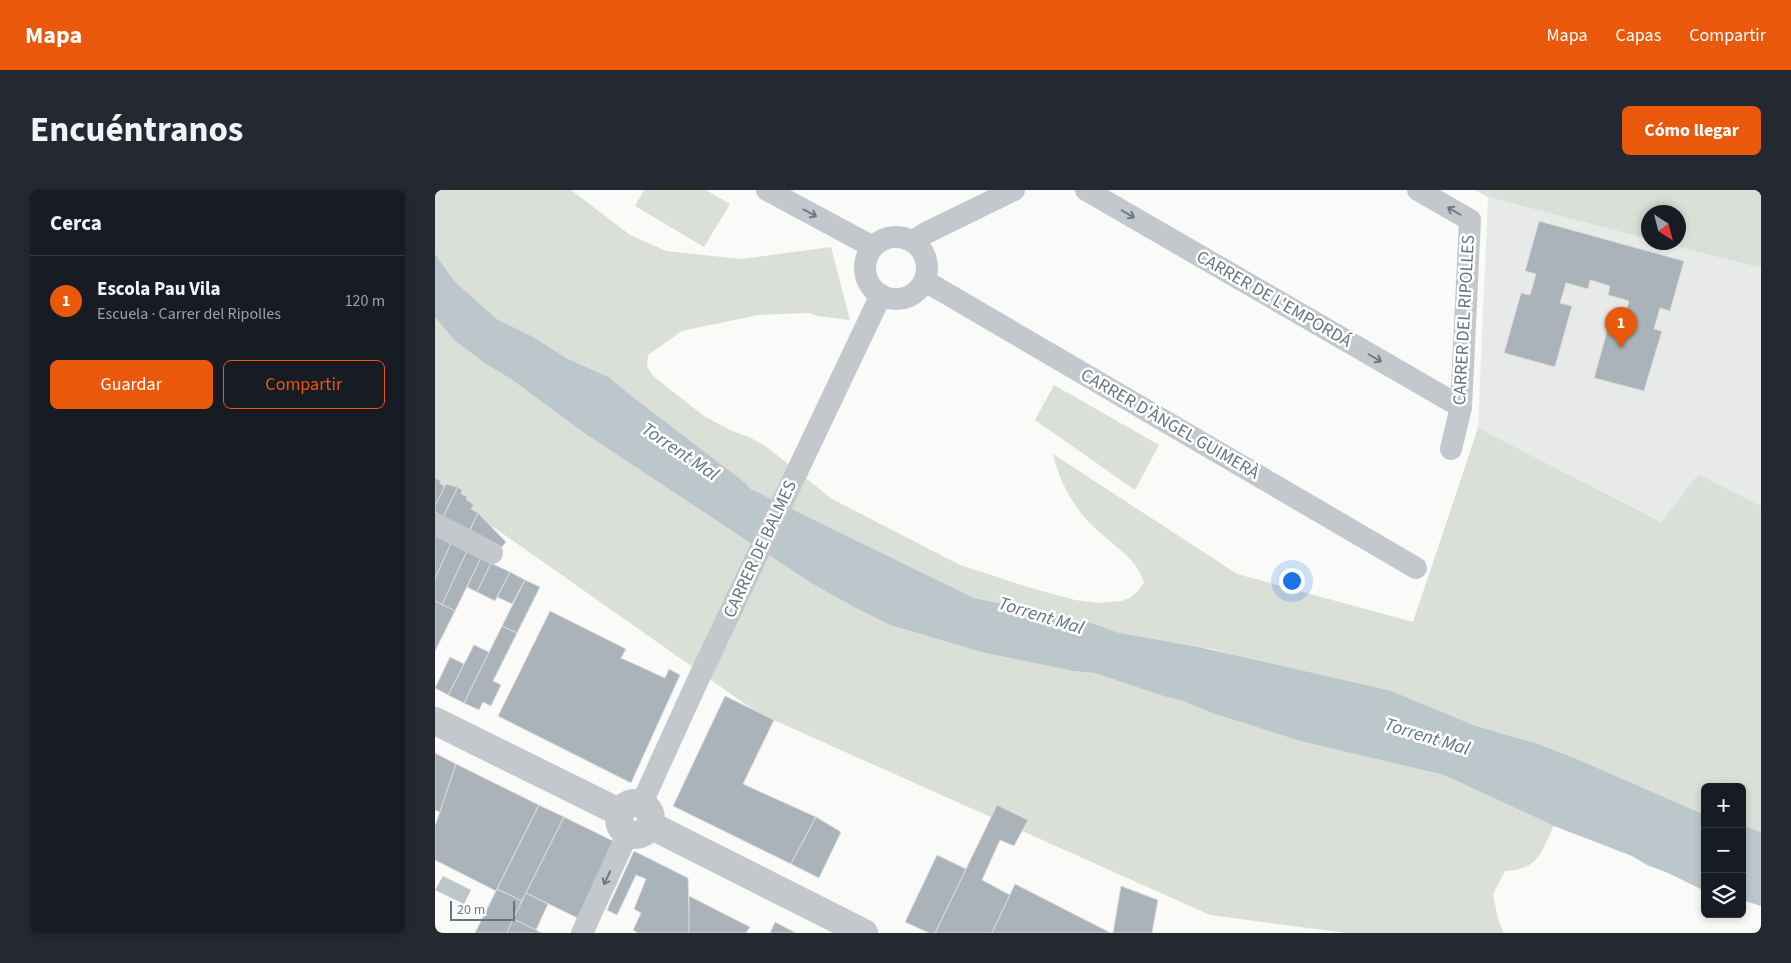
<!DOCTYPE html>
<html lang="es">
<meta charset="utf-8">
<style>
:root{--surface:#171b24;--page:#242831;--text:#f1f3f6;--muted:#9ea1a6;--line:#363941;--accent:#ea580c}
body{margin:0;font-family:"Source Sans 3",sans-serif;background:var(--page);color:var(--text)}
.controls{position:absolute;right:15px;bottom:15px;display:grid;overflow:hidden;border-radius:8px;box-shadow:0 2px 8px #0003}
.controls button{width:45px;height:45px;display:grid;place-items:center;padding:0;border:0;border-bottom:1px solid var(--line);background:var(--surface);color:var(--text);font:25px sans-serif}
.compass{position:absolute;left:1206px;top:15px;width:45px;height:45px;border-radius:50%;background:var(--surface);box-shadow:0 2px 8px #0003;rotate:144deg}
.scale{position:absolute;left:15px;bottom:12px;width:65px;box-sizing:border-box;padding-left:5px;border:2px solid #657683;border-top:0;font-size:14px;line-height:18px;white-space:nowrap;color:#657683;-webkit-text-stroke:4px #fff;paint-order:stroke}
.you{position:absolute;left:856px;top:390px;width:18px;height:18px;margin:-12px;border:4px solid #fff;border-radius:50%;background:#1a73e8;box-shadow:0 0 0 8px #1a73e833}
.badge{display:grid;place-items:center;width:32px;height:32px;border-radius:50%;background:var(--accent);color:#fff;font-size:16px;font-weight:700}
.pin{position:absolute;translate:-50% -41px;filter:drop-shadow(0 1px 2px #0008)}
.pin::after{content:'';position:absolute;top:26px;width:18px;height:15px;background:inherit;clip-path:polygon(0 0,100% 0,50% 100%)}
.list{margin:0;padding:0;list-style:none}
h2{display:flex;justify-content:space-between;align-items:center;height:65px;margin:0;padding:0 20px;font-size:21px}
h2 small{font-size:16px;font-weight:400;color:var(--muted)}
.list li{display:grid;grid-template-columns:32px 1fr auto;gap:15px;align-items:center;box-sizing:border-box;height:90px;padding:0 20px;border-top:1px solid var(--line)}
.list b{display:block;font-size:19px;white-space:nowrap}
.list p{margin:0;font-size:16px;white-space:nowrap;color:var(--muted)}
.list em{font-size:16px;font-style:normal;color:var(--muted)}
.actions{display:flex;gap:10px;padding:15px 20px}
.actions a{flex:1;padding:11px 0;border:1px solid var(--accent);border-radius:8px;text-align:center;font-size:18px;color:var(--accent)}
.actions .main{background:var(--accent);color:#fff}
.icon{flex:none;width:28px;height:28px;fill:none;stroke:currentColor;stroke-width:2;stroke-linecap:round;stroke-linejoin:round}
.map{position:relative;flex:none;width:1326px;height:743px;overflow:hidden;border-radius:8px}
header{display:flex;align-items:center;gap:30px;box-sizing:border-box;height:70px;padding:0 25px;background:var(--accent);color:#fff}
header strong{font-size:24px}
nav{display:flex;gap:28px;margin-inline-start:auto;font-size:18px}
.intro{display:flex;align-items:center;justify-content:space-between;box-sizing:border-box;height:120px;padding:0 30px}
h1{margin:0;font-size:35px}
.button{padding:12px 22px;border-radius:8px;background:var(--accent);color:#fff;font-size:18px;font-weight:700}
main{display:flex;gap:30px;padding:0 30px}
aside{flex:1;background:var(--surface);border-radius:8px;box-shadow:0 2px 8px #0003}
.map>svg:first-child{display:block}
.built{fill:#e8e9e9}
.green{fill:#dadfd7}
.water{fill:#bbc7cb}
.building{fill:#aab3b9;stroke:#dcdcda}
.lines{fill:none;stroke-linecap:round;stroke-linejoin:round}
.minor{stroke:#c3c8cc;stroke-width:22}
.tertiary{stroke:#c3c8cc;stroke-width:28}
.oneway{stroke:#6a7a87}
.labels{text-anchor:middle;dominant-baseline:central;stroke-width:5;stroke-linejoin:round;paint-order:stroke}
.street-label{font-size:18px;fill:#657683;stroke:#fff}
.water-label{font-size:19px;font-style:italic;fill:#60757c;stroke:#fff}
</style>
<header>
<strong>Mapa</strong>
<nav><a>Mapa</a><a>Capas</a><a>Compartir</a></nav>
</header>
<div class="intro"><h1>Encuéntranos</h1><a class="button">Cómo llegar</a></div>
<main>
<aside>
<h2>Cerca<small></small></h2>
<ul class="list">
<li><span class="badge">1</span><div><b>Escola Pau Vila</b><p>Escuela · Carrer del Ripolles</p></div><em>120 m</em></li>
</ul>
<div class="actions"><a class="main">Guardar</a><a>Compartir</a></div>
</aside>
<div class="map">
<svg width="1326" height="743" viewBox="0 0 1326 743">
<rect width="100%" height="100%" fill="#fafaf8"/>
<path class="built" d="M1053,7L1213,49L1214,52L1227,53L1326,78V316L1263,284L1228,332L1043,238Z"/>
<g class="green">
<path d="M0,0H136L195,45L231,61L306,69L396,57L415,130L382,126L374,123L323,125L247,141L213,165L212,176L218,186L269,226L295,240L316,248L333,258L397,309L525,375L596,398L640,410L664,413L686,411L695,408L703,401L709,393C702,367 674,353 656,334C638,317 623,288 618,264L802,384L978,432L1043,238L1227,332L1263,284L1326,316V642L1307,635V597H1270V625L1100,553L777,459L681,442L539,408L316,299L308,292L194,204L174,187L133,169L98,147L80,140L63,130L34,105L20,92L0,64Z"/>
<path d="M209,0H271L295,14L269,57L200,16Z"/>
<path d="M1040,0H1326V78L1227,53L1244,52V22H1214L1213,49L1053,7Z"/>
<path d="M0,127L20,151L51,174L76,189L149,243L376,393L419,417L455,435L546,462L638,481L658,483L728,506L748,511L777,523L865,551L1009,585L1119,636C1105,663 1105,679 1070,681L1058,704L1063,729L1069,743H910L775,725L323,523L0,296Z"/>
<path d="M619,195L724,255L700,300L600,230Z"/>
</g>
<g class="water">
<path d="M0,64L20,92L63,130L98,147L133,169L174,187L194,204L309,292L316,299L539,408L659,434L681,442L764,457L956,501L1038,535L1100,553L1139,568L1270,625V701L1233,683L1212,675L1197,666L1119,636L1009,585L865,551L777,523L748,511L728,506L659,483L638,481L546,462L455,435L419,417L376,393L149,243L76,189L51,174L20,151L0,127Z"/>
<path d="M1307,635L1326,642V716L1307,710Z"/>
<path d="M8,686L36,700L29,714L0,700Z"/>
</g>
<g class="building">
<path d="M1104,31L1249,71L1235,121L1225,118L1219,139L1227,141L1209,201L1159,188L1176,127L1188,130L1194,111L1173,105L1175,96L1155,90L1153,99L1131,93L1125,113L1137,116L1120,177L1069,163L1086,103L1095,105L1101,84L1090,81Z"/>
<path d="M0,288L6,291L5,293L9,296L11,294L0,316Z"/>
<path d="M11,294L23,297L8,327L0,322V316Z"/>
<path d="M23,297L27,300L26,304L33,307L31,309L39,315L36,319L43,323L35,340L8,327Z"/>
<path d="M43,323L71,352L67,357L35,340Z"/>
<path d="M0,345L16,353L0,389Z"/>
<path d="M16,353L32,361L7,415L0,411V389Z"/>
<path d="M32,361L46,368L20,421L7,415Z"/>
<path d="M46,368L56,373L42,402L32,397Z"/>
<path d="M56,373L75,382L60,411L42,402Z"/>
<path d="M75,382L90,390L77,414L62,407Z"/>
<path d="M90,390L105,397L82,443L67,436Z"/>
<path d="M0,411L20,421L0,461Z"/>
<path d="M115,421L191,459L186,468L230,488L234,479L245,485L196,593L63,526Z"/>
<path d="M67,436L82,443L58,491L66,495L56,516L48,512L44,520L29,513Z"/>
<path d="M39,455L54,462L29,513L13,505Z"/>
<path d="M15,467L29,474L13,505L0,498Z"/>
<path d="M290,506L339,530L308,594L381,627L356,674L238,616Z"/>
<path d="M0,563L21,574L5,622L0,620Z"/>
<path d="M21,574L104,615L61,701L0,670V636Z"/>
<path d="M104,615L129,627L87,711L62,699Z"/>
<path d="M562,615L593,630L579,656L565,650L547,690L575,705L557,743H500Z"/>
<path d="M129,627L182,653L145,729L91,703Z"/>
<path d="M381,627L406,642L384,688L356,674Z"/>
<path d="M199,661L253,688L255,743H203L198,740L206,723L199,719L211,689L201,685L182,725L172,720Z"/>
<path d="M502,665L531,679L500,743H494L470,732Z"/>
<path d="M580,694L674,742V743H557Z"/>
<path d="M686,696L723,710L717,743H678Z"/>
<path d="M62,699L87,711L72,743H40Z"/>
<path d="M91,703L113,714L101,740L78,729Z"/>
<path d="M254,706L315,737L311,743H254Z"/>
<path d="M78,729L101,740L107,743H72Z"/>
<path d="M340,732L361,743H335Z"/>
</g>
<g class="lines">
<g class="minor">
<path d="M332,0L438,57"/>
<path d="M651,0L1026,217"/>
<path d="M983,0L1035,30L1026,217L1016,259"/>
<circle cx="461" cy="78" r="31"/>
<path d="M478,51L493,42L579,0"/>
<path d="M490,91L981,378"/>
<path d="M0,334L57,363"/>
<path d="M206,615L262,492L446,105"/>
<path d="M147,743L193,643"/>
</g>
<g class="tertiary">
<path d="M0,531L186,623"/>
<circle cx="200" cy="629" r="16"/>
<path d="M215,635L429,743"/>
</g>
</g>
<defs><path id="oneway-shaft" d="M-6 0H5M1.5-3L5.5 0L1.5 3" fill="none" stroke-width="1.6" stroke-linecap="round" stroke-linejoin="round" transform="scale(1.25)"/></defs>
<g class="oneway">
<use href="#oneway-shaft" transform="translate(1019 21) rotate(-150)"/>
<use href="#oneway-shaft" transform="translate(375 23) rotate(28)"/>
<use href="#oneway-shaft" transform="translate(693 24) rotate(30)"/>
<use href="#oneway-shaft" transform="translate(940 168) rotate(30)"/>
<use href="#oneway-shaft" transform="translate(172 688) rotate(115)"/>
</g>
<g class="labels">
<g class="street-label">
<text transform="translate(839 109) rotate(30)">CARRER DE L'EMPORDÁ</text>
<text transform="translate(1029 130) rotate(-87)">CARRER DEL RIPOLLES</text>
<text transform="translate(735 234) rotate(30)">CARRER D'ÀNGEL GUIMERÀ</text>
<text transform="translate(325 359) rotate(-65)">CARRER DE BALMES</text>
</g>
<g class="water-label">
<text transform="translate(245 262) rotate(34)">Torrent Mal</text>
<text transform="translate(606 426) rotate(17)">Torrent Mal</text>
<text transform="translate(992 547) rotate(17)">Torrent Mal</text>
</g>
</g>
</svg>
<div class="controls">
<button>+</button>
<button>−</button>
<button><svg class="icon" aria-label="layers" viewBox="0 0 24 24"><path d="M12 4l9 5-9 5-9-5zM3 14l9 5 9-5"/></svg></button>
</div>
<svg class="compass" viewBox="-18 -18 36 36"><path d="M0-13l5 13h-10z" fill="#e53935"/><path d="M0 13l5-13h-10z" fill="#9ea1a6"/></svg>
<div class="scale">20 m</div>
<div class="you"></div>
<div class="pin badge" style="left:1186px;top:158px">1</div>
</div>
</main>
